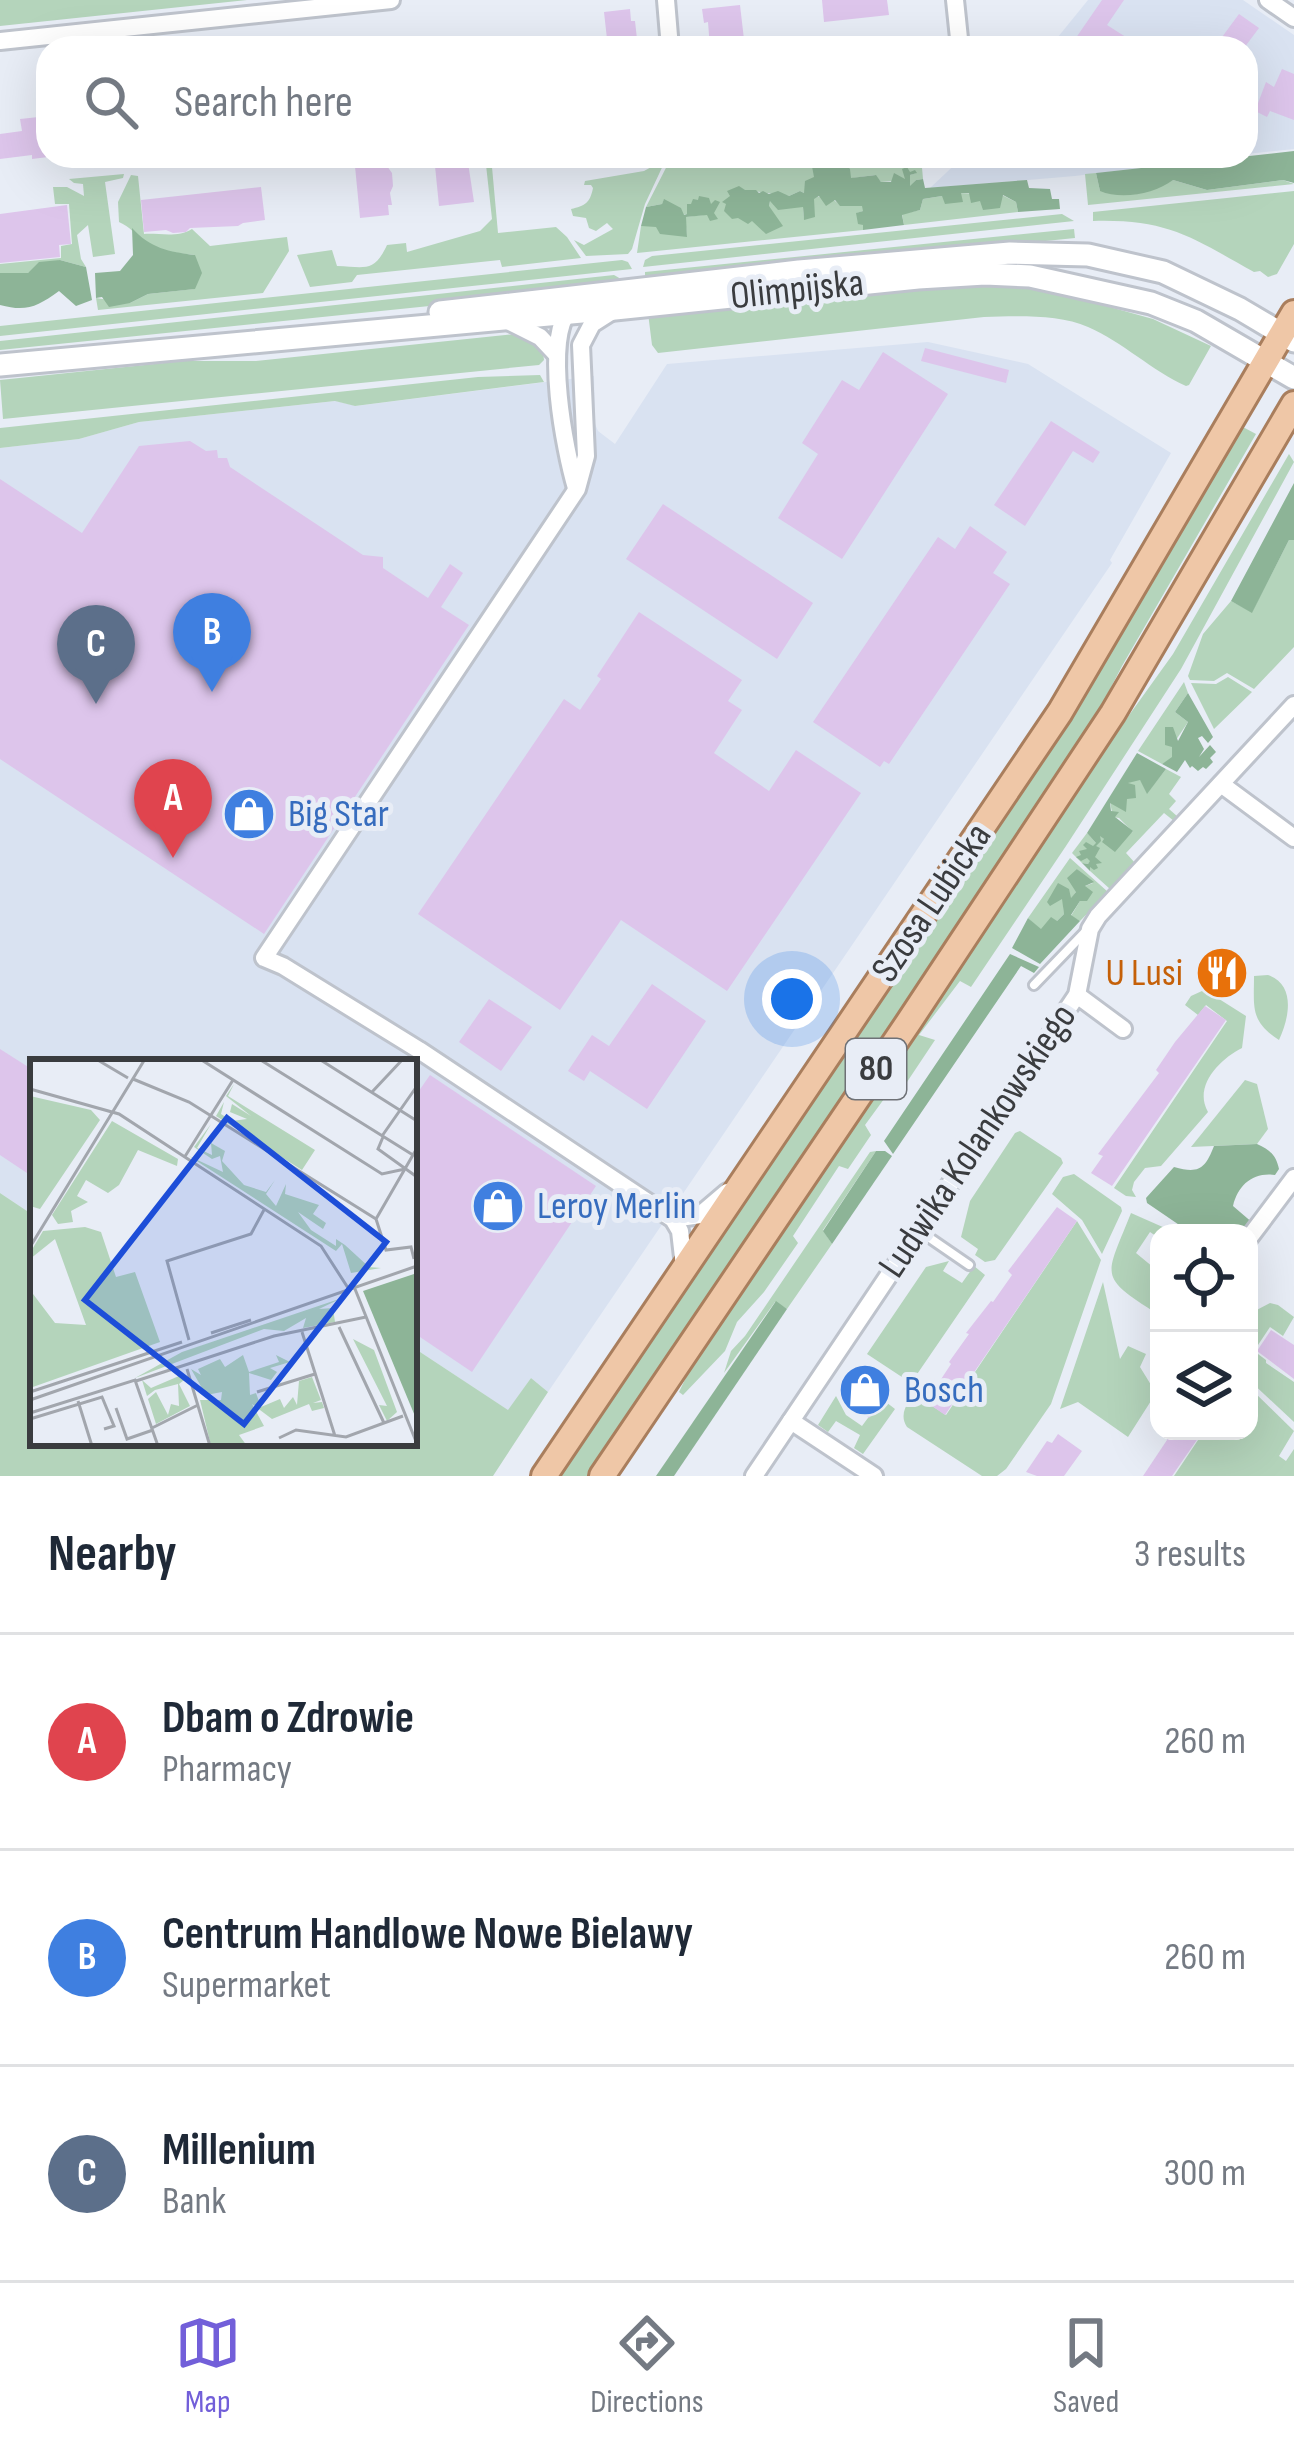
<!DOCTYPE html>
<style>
:root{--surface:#fff;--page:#f2f2f3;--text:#1f2937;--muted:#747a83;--line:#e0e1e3;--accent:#725fd9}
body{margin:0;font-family:"Sofia Sans Condensed",sans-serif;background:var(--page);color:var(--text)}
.controls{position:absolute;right:36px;bottom:36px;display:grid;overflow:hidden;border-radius:24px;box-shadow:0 12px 48px #0002}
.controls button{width:108px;height:108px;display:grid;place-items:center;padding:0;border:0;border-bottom:3px solid var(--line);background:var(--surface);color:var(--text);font:60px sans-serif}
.you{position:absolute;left:792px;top:999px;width:42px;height:42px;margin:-30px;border:9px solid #fff;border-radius:50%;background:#1a73e8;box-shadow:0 0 0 18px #1a73e833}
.badge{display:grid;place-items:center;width:78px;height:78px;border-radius:50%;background:var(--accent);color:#fff;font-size:39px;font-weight:700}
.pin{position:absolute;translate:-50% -99px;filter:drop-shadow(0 3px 6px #0008)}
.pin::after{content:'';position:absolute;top:63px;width:42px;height:36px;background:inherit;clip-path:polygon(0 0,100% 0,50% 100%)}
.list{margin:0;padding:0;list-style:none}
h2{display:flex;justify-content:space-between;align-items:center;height:156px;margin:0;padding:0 48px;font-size:51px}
h2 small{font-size:39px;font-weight:400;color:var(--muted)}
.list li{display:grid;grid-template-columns:78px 1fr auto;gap:36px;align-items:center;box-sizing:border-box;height:216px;padding:0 48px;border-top:3px solid var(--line)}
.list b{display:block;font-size:45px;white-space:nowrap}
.list p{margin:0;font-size:39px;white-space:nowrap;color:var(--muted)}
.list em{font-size:39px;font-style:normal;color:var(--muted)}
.icon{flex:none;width:66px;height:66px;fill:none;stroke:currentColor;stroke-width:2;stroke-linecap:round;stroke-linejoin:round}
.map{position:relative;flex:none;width:1294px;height:1476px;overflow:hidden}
.search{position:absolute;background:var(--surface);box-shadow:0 12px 48px #0002;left:36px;right:36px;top:36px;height:132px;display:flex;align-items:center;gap:30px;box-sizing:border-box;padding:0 42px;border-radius:36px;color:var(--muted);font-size:45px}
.sheet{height:804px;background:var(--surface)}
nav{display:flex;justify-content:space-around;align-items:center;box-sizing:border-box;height:168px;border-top:3px solid var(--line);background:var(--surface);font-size:33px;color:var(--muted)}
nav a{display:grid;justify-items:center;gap:6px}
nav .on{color:var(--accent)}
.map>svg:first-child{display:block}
.built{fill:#d9e2f1}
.green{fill:#b4d4bb}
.forest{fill:#8db497}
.building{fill:#ddc5eb}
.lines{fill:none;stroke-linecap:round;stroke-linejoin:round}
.lane-casing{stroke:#bec3cc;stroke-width:14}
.street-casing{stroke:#bec3cc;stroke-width:22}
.secondary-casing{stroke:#bec3cc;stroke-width:27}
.primary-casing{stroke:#a97e5d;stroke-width:30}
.lane{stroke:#fff;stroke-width:8}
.street{stroke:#fff;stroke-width:16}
.secondary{stroke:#fff;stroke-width:21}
.primary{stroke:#efc7a7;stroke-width:24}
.labels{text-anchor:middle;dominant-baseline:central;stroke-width:10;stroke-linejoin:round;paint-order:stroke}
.shield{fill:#e8edf6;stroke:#6e7176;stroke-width:3}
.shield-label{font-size:36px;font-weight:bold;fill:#3a3c3f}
.street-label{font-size:39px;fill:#3a3c3f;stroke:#e8edf6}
.shop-label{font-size:39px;fill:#366cbe;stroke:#e8edf6;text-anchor:start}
.food-label{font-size:39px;fill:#c56008;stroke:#e8edf6;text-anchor:end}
.inset-road{fill:none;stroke:#a2a6ad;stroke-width:3}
.view{fill:#1d4ed8;fill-opacity:0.15;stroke:#1d4ed8;stroke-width:6}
.inset-edge{fill:none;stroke:#3a3c3f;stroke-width:6}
</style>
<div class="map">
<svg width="1294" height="1476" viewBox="0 0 1294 1476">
<rect width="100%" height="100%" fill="#e8edf6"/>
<g class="built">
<path d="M1088,0H1243L1294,35V149L1246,154V48H1049Z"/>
<path d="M964,156H1234L1075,176L930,188Z"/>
<path d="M928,342L1028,364L1171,453L1110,560L1112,563L548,1392L531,1378L509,1411L414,1348V1062H33V1215L0,1193V448L79,439L139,422L336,401L356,406L594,376L595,424L598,431L615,444L667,364Z"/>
</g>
<g class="green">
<path d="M0,0H247L0,26Z"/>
<path d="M485,156H491L498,233L556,227L567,237L581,258L502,267L500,260L357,275L352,282L310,287L297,255L332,250L337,266C365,267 374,273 387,245L406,243L407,252L480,231L492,219Z"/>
<path d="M672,156H818L814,178L804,193L800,191L789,196L745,190L769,206L770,200L803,207L804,219L814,198C824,194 833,198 841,206H863V211L857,213L863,225V230L637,253L641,226H656L687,236L685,217L713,214L711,205L698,201L692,204L687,214L683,215L664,200L662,204L646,207Z"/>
<path d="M839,156H921L923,179L916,180L910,187L908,180L910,175L916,173L910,172L906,180L881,182L875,175L853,178V186L848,185L849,172Z"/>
<path d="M666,159L645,204L632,249L628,254L586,256L574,240L584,245L613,229L607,223L596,231L589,228L586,218L573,216L571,209C585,206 590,203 593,188L591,185H584L585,181L644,171Z"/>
<path d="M1096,173L1100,191L1173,180L1207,190L1283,180L1294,184L1088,205L1085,174Z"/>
<path d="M124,174L123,178L105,182L115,254L93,257L88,225L77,235L81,259L86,267L60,260L28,273H0V264L61,258V246L72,244L69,204H55L53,187H67L84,196L83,184L74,183L69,179Z"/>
<path d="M131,175L138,176L144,234C160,233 178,238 192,229L210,246L287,237L289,251L263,293L98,310L96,298L130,303L148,294L194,289L195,255C177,253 159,252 144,241C135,234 130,227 119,222L118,202Z"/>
<path d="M1294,191V244L1277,274L1268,277L1260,271L1254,272C1191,237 1168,219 1093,221V212Z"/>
<path d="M960,193L1002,195L1016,202L1018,212L904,225L902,214L920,210L923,199L942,196L962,201Z"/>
<path d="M1062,214L1074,221L643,267L645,260L652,256Z"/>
<path d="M1074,229L1075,238L645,282V272Z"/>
<path d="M622,260L628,262L632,269L0,336V326Z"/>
<path d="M614,275L621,279L625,286L0,350V341Z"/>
<path d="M929,283L1027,284L1153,319L1211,346L1189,385L1186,386C1152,371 1123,342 1088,327C1059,314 1016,316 984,317L658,353L652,345L648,313Z"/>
<path d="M516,334C529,337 544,346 544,360L539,365L3,419L0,380L183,361H256Z"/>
<path d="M540,375L544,382L355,406L335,401L139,422L79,439L0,448V428L478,377Z"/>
<path d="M1241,426L1256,434L1122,666L1078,751L590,1476H557L1075,708Z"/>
<path d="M1289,454L1294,462L1181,669L1066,846L971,987L960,981L919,1035L935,1040L901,1091L892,1088L865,1125L871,1135L848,1169L839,1166L793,1236L798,1243L764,1292L737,1322L725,1351L683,1395L679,1392L696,1357L1107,746L1173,654Z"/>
<path d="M1289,540H1294V647L1254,689L1227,673L1214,681L1190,680L1188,676L1203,634L1231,601L1252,612Z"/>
<path d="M1228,677L1252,692L1214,729L1191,683L1216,684Z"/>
<path d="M1184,682L1188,693L1175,712L1188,722L1172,746V758L1162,764L1138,751Z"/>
<path d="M1166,769L1181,777L1169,794L1176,801L1169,809L1178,817L1174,821L1164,813L1126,853L1135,863L1110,889L1090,871L1089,868L1096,863L1093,846L1084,852L1091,861L1088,864L1082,863L1072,853L1087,833L1097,844L1100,835L1104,839L1133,832L1119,818L1113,817L1110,802L1126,811L1123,784L1140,779L1147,793Z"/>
<path d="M1070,858L1108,892L1080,921L1071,916L1080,901L1083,887L1093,883L1077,869L1076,892L1070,900L1063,898L1064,914L1057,921L1041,930L1028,918Z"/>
<path d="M1268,975C1294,984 1291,1014 1279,1040C1250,1021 1254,1008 1254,976Z"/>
<path d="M1202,991L1208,992L1246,1016L1242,1048C1220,1059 1193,1086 1208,1112L1161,1166L1145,1168L1134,1182L1132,1190L1136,1197L1126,1196L1114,1188L1227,1021L1206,1005L1198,1015L1185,1005L1191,996Z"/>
<path d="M1245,1080L1257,1084L1268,1129L1257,1144L1191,1147Z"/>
<path d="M1020,1131L1061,1158L1063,1163L995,1260L985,1262L975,1255L978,1249L961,1237L970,1201L1015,1133Z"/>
<path d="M876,1151L823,1230L832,1244L787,1309L775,1302L724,1373L731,1351L745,1336L870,1152Z"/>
<path d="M1074,1174L1121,1207L1122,1211L1102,1254L1082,1220L1052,1194L1063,1177Z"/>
<path d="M0,1193L33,1215V1443H414V1348L508,1410L531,1378L548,1392L493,1476H0Z"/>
<path d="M1131,1213L1165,1228L1163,1233H1159V1238L1150,1232L1136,1253L1159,1272V1315C1097,1275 1105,1279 1131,1213Z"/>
<path d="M1077,1221L1101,1260L1051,1404L1006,1469L997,1476H982L907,1427C897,1412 911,1399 919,1386L932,1393L926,1402L946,1415Z"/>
<path d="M949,1261L943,1271L962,1283L974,1266L985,1275L911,1383L867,1354L926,1267Z"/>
<path d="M1103,1282L1120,1359L1128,1346L1146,1354L1140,1367L1156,1393L1128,1437L1078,1402L1060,1409Z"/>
<path d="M1270,1303L1278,1305L1294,1317L1283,1336L1270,1327L1254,1351L1266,1360V1363L1294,1382V1422L1249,1380V1314Z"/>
<path d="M1249,1387L1294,1431L1279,1456L1286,1461L1294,1449V1476H1174L1204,1431H1249Z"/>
<path d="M836,1396L846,1415L862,1426L882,1399L895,1409L863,1454L854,1448L860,1435L836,1421L828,1432L818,1425Z"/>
</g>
<g class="forest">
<path d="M1294,151V183L1283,180L1207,190L1173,180C1155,194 1121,200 1100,191L1096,173Z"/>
<path d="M818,156H839L850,169L851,178L876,175L881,182H891L894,173L905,179L902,169L907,167L910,172L915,170L917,173L910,175V186L916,180L923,179L925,188L1027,180L1029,188L1050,189L1052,199H1059L1060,209L1018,212L1016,202L1003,195L1000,208L983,210L980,201L971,203L969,193H961L963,202L945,204L942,196L923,199L920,210L902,215L904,225L863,230V225L858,224L856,213L863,211L862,206H840L835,200L826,206L819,196L814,199L815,217L804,220L803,207L778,210L770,201L769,206L783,226L766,234L752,221L748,224L738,218L732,219L724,211L726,204L722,202L730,196L727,191L739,186L745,190H756L759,193L763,191L769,194L778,191L789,196L800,191L804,193L805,181L814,177L811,161Z"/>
<path d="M699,196L709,198L711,204L715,200L720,202L714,213L718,219L710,221L707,215L686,217L687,237L660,234L656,227L641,226L646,207L662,204L664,199L681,208L684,215L687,214V204H691L693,199L698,200Z"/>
<path d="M132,228C150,248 169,252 195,255L202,273L195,289L148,294L130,303L109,307L102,297L96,298L95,273L120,271L133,255Z"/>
<path d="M60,260L86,267L92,300L76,306L59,291C37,307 26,312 0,305V273H28L39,262Z"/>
<path d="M1294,483V540H1289L1252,613L1231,601Z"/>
<path d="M1188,693L1213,737L1208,743L1202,736L1198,738L1204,749L1199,757L1210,745L1216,752L1210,758L1213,762L1206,769L1203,767L1198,771L1192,766L1190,768L1185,760L1177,772L1162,764L1172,757V747L1165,745V727H1173L1178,741L1188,722L1175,712Z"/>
<path d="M1137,753L1166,769L1147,794L1140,780L1128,783L1135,785L1136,798L1127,799L1126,812L1110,803L1111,811L1119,812L1115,817L1133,831L1115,852L1102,842L1104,839L1100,836L1101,841L1096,846L1100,848L1095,857L1102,863L1096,864L1098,868L1094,870L1090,867V871L1082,863L1088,864L1090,861L1087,858L1081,861L1076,857L1081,855L1079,851L1087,849L1083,845L1086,842L1093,846L1096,843L1087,833Z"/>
<path d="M1077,869L1094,882L1085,886L1093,892L1087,901H1080L1071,915L1080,921L1040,964L1012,948L1028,918L1041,929L1051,917L1057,921L1064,914L1062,899L1050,906L1047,902L1058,883L1069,889L1071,898L1076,892L1067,878Z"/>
<path d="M1010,954L1039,967L1034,973L1021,966L893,1154L884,1141Z"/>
<path d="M1257,1144C1270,1150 1276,1155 1279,1169L1275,1175C1253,1172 1238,1185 1233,1206L1254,1224L1247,1233H1191L1147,1203L1146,1198L1174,1167C1199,1174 1205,1169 1214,1146Z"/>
<path d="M876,1151H885L892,1156L832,1244L823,1231Z"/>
<path d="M776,1301L787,1309L674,1476H656Z"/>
</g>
<g class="building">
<path d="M822,0H887L889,15L824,22Z"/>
<path d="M1102,0H1124L1107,25L1143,48H1069Z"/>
<path d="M740,5L745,48H710L708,22L704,23L702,9Z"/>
<path d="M630,9L631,21H635L637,39L633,40L634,48H608L604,12Z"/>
<path d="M1239,14L1259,28L1244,48H1214Z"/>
<path d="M1282,69L1294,74V120L1270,111L1267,117L1255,111L1266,82L1274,87Z"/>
<path d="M48,116V157L32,159V155L0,159V134L22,131L20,119Z"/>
<path d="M354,156H384V162L392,173L393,186L390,193L392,205H388L389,215L360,218Z"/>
<path d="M434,156H467L474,202L439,206Z"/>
<path d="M261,187L265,220L243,223L238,226L190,228L186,232L173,233L166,230L144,232L141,200Z"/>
<path d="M67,205L71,244L59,245L60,257L0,263V214Z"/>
<path d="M925,348L1009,370L1006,383L921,361Z"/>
<path d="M883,352L948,394L842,559L778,518L818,454L802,443L842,380L859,390Z"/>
<path d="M1051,421L1100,452L1093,463L1073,451L1025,526L994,505Z"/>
<path d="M190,441L206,451L217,450L218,458H227L230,467L363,555L383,557V568L428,598L450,564L463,573L441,607L469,625L264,934L0,759V479L82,533L139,446Z"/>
<path d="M663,504L813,603L777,659L626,559Z"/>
<path d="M970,526L1007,552L993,573L1010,584L889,764L884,761L880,767L813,722L938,537L955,549Z"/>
<path d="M639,612L742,680L728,701L742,710L714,753L769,791L796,750L861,793L727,991L621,920L560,1010L418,914L564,699L580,710L601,679L597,676Z"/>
<path d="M652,984L706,1021L647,1109L590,1071L584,1081L568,1071L592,1035L609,1046Z"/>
<path d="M489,999L532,1027L501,1071L459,1042Z"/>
<path d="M1205,1006L1226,1020L1112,1186L1091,1173L1103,1156L1098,1154L1159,1073L1156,1070L1175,1042Z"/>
<path d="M0,1049L33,1070V1177L0,1155Z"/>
<path d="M430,1075L596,1186L472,1372L414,1333V1098Z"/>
<path d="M1057,1207L1077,1221L945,1415L926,1402L951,1364L949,1362L969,1334L966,1333L991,1301L993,1302L1012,1275L1008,1271Z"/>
<path d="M1271,1330L1294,1345V1379L1257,1351Z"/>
<path d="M862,1374L887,1391L869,1418L844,1401Z"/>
<path d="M1173,1431H1203L1172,1476H1143Z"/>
<path d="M1058,1434L1082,1451L1064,1476H1037L1026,1472L1047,1441L1052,1443Z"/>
</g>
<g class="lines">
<g class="lane-casing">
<g id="lane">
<path d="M1034,985L1087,930"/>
<path d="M921,1232L969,1265"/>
</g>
</g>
<g class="street-casing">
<g id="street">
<path d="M666,0L670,48"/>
<path d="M955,0L960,48"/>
<path d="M1268,0L1294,18"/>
<path d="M0,41L391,0"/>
<path d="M570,309C543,339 565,451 576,488"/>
<path d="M614,310L592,324L581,345L586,456L577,489L264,958L283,966L419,1050L673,1219L680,1231L684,1266"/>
<path d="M506,320L540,337L556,354"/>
<path d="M1221,784L1294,838"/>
<path d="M1077,995L1123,1029"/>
<path d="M673,1219L700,1215L727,1192"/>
<path d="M1249,1238L1294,1178"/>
<path d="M791,1421L874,1476"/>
<path d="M754,1476L1077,995L1090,929L1098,916L1294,705"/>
</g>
</g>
<g class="secondary-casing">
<g id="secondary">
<path d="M440,312L799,271L1010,253L1088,255L1163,272L1240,309L1294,341"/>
<path d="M0,365L615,309L918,278L985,274L1030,276L1151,303L1196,321L1294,378"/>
</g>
</g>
<g class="primary-casing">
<g id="primary">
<path d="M544,1476L1060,712L1294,313"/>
<path d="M602,1476L910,1020L1113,713L1294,404"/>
</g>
</g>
<use href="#lane" class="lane"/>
<use href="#street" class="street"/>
<use href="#secondary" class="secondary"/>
<use href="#primary" class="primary"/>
</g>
<defs>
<g id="shop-disc" transform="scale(2.7)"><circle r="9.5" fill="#3f7fe0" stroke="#e8edf6"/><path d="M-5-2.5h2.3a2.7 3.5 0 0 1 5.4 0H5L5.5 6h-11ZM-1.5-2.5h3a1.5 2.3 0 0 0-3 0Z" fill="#fff"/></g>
<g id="restaurant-disc" transform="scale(2.7)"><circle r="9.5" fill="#e8710a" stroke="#e8edf6"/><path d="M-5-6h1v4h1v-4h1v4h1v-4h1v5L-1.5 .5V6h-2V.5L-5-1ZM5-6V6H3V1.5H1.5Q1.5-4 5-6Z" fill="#fff"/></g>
</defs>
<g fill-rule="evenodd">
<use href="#shop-disc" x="249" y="814"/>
<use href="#restaurant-disc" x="1222" y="973"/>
<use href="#shop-disc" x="498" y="1206"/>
<use href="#shop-disc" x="865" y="1390"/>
</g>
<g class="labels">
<rect class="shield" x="846" y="1039" width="60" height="60" rx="9"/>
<g class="shield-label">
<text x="876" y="1069">80</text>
</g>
<g class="street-label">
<text transform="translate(797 290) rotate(-6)">Olimpijska</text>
<text transform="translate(932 903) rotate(-56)">Szosa Lubicka</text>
<text transform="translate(978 1141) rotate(-56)">Ludwika Kolankowskiego</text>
</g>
<g class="shop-label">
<text x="288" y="814">Big Star</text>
<text x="537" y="1206">Leroy Merlin</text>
<text x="904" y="1390">Bosch</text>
</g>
<g class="food-label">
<text x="1183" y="973">U Lusi</text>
</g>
</g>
<g transform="translate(30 1059)">
<rect width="387" height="387" fill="#e8edf6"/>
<path d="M204,25L198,37L285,91L272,111L186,57L194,43L191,55L202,62L217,60L200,53L202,45L221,57L196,37ZM0,37L61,51L70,61L10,150L0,147ZM82,62L148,100L147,107L108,91L89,126L78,134L56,121L47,137L58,143L41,152L43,163L28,165L22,156ZM181,65L167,89L182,96L181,84L195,92L192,102L214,126L236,133L245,121L236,135L246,147L256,125L255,135L289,146L283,155L296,164L293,170L268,153L281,171L306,187V180L315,186L339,208L351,209L321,214L312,185L306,192L159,97L193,113L190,97L182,100L164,88ZM55,168L71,173L86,218L105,213L130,283L0,329V231L25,264L56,266L25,180L0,200V194L13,172ZM312,239L289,250L303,249L305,263L273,269L276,259L254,272L234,270L105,319L152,293ZM323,280L344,291L367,353L357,362L349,346L357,347ZM213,296L219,313L249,303L246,296L260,303L240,309L247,313L241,321L219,314L220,336L226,334L231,348L250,340L254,349L263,338L267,346L269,322L282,318L291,341L283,344L292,343L294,349L282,352L279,345L242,360L222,345L234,367L209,376L217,387H181L170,341H191L192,333L176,336L161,310L171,316L168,310L190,300L195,308ZM149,317L158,318L149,325L160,347L126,365L118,340L126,333L138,356L141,345L149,347L148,325L125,331L117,337L112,321L121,329Z" fill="#b4d4bb"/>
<path d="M387,214V362L333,232Z" fill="#8db497"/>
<path class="inset-road" d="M66,0L98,19M170,0L352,115L375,110M229,0L383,96M289,0L387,62M103,20L159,43L346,160L356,191L381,188L384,200M0,30L89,55L291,187L320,232M342,33L373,0M352,77L387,27M353,78L348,90L387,118M154,99L203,21M346,160L387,89M0,188L115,0M325,230L387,385M309,268L354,364M272,273L305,377M181,274L221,261M159,281L137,202L221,175L235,149M157,310L180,387M106,322L244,277L336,258M0,333L152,283M227,333L285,315M0,341L387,207M48,342L62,387M86,349L97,380L123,371M0,354L105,321L128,387M0,360L72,338L84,367L74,370M122,369L168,346M249,379L266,371L316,378L373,357"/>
<path class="view" d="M197,59L356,183L214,365L55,241Z"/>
<rect width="387" height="387" class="inset-edge"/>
</g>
</svg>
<div class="controls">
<button><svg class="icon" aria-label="locate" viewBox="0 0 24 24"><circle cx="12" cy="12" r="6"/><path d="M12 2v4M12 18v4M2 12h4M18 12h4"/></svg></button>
<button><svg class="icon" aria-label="layers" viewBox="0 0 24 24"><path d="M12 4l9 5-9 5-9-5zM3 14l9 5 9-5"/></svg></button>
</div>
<div class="you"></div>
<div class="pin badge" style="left:173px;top:858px;background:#e0444e">A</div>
<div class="pin badge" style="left:212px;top:692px;background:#3f7fe0">B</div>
<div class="pin badge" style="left:96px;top:704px;background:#5c6f8a">C</div>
<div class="search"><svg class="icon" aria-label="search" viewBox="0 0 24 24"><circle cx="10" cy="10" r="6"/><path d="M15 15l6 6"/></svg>Search here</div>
</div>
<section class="sheet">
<h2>Nearby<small>3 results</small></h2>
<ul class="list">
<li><span class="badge" style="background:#e0444e">A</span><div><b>Dbam o Zdrowie</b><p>Pharmacy</p></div><em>260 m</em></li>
<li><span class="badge" style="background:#3f7fe0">B</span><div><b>Centrum Handlowe Nowe Bielawy</b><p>Supermarket</p></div><em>260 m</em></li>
<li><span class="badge" style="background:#5c6f8a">C</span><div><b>Millenium</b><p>Bank</p></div><em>300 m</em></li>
</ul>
</section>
<nav>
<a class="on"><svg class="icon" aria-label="map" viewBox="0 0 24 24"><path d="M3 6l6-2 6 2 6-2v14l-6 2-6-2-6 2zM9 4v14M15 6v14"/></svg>Map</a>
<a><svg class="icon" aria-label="directions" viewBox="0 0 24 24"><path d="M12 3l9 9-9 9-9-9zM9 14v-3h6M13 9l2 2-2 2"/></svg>Directions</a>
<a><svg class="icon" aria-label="saved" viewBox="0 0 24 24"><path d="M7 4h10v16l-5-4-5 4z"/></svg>Saved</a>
</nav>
